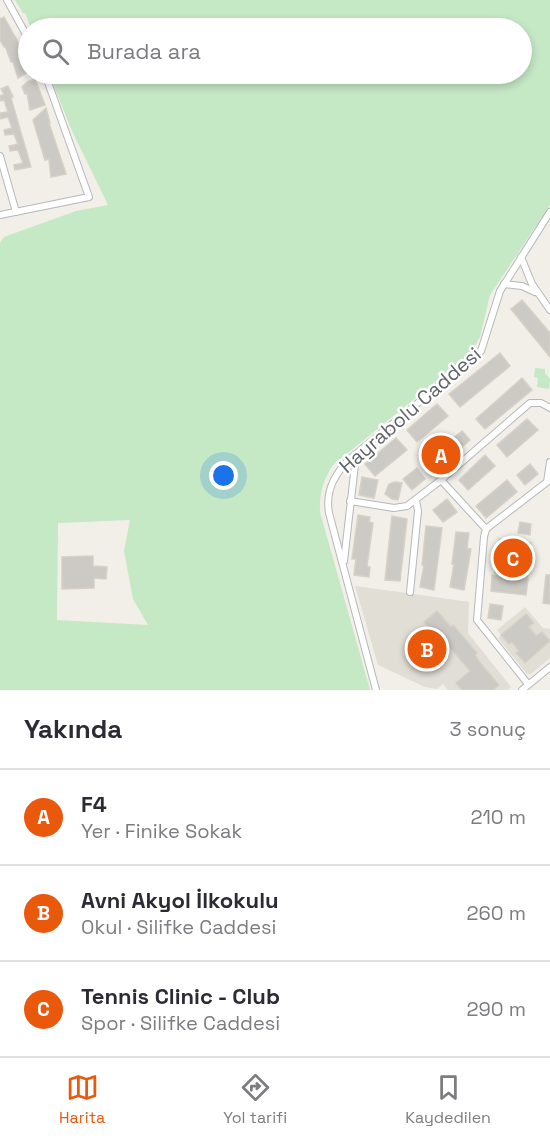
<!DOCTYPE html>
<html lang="tr">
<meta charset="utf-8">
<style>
:root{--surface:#fff;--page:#f2f2f3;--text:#2b2b33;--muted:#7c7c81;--line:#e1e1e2;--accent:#ea580c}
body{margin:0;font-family:"Space Grotesk",sans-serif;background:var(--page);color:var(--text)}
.you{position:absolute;left:224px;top:476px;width:21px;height:21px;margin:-15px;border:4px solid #fff;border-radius:50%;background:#1a73e8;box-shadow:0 0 0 9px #1a73e833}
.badge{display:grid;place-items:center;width:39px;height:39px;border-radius:50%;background:var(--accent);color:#fff;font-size:20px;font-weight:700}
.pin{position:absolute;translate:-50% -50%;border:3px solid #fff;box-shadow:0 2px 6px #0006}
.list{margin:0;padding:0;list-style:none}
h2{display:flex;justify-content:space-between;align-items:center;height:78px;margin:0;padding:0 24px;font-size:26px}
h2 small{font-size:20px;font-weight:400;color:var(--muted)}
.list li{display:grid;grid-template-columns:39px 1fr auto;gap:18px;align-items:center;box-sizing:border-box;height:96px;padding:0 24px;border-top:2px solid var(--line)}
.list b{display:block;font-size:22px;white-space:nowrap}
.list p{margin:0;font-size:20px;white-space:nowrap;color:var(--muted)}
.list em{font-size:20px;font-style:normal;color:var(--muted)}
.icon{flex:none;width:33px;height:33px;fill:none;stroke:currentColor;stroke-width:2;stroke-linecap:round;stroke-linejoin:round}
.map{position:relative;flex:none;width:550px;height:690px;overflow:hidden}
.search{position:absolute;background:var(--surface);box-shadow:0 3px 9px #0003;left:18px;right:18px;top:18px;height:66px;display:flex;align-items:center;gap:15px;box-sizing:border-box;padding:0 21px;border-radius:33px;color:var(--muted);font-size:22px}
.sheet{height:366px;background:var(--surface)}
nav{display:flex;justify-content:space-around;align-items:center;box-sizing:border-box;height:84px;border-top:2px solid var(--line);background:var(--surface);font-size:16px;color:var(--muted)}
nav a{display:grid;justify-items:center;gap:3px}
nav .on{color:var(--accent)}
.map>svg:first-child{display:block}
.education{fill:#e1ded6}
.green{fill:#c5e8c5;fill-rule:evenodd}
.building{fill:#cccac5;stroke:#d6d1c6;stroke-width:1.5}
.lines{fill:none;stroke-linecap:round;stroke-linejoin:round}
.street-casing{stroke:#b5b8bc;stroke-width:8}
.street{stroke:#fff;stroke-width:6}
.labels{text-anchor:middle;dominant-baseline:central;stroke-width:5;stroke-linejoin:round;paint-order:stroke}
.street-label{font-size:20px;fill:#5f6368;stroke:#fff}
</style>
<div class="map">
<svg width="550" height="690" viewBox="0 0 550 690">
<rect width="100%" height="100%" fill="#f1efe8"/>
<g class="education">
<path d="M355,586L407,593L410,596L414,594L469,602L468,633L511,687L508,690H448L443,684L437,689L425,687L378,665Z"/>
<path d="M525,607L543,628L550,629V658L531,674H527L498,638L501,635L497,630Z"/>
</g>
<g class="green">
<path d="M15,0H550V205L490,295L480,337L471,353L333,465C323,480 319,495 320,512L370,690H0V243L4,237L76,211L108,205L72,131L49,74H522V28H31L25,13H23ZM130,520L124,551L133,599L148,625L57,620L58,523Z"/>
<path d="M535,368L545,369V373L550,379L549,389L537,387L538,378L534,377Z"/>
<path d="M498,538L532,542L528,578L494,574Z"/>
</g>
<g class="building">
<path d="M4,17L17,40L28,65V72L18,78L13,62H11L5,46L4,47L0,40V19Z"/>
<path d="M35,79L45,105L30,110L27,93L25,94L22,87L27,82Z"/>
<path d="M8,86L13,97L11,98L31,167L15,170L14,165L23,163L18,150L10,151L9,146L18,144L14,134L5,135L4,130L12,128L8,117L0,119V113L8,112L4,100L0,101V96L4,94L1,89Z"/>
<path d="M46,108L50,123H49L66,174L51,177L49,159L45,160L33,120Z"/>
<path d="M522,300L550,333V357L511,309Z"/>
<path d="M500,353L510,366L460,407L449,394Z"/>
<path d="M522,378L532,390L485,429L476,419Z"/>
<path d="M437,404L448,416L417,442L407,430Z"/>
<path d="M527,419L538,430L507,457L497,445Z"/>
<path d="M462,431L470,440L439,467L429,455L443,443L445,445Z"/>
<path d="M396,438L407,450L375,476L365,464Z"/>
<path d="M485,455L495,466L468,490L459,480Z"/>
<path d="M530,464L538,474L525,485L517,475Z"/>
<path d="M417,468L425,479L412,490L403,479Z"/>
<path d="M362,477L378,480L374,498L359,495Z"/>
<path d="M507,480L517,492L486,518L476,506Z"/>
<path d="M395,482L402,483L398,500L392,499L385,494L389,484Z"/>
<path d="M447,499L457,512L443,522L433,510Z"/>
<path d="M358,515L370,517L369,522L373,523L367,566L370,567L369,577L354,575L356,559H352Z"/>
<path d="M392,516L407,519L400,581L385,580Z"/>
<path d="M520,522L531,524L530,535L518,533Z"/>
<path d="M426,526L442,528L434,590L420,587L424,565H422Z"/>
<path d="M456,532L469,533L467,548L471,549L464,590L450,587L454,564H452Z"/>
<path d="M93,556V566L107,567L106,579L94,578V588L62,589V557Z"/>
<path d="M492,575L528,579L526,595L491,591Z"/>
<path d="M546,575H550V604L543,603Z"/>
<path d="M490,604L503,606L501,620L488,618Z"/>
<path d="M437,611L451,627L453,625L477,653L475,655L478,660L499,685L493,690H462L456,683L470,671L442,638L439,640L424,622Z"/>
<path d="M526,614L534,623L529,627L536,636L542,632L550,641L525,663L516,653L519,651L512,642L509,644L501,635Z"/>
</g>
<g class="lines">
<g class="street-casing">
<g id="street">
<path d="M7,0L28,38"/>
<path d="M0,156L16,212"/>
<path d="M0,215L89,197L45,74"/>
<path d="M521,257L532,284L550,310"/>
<path d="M504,284L522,286L535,292"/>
<path d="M441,480L486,529L484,537L477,620L528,684"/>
<path d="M350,501L394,508L407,506L441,480L530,403H541L550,408"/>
<path d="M486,529L547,482L550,462"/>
<path d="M344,561L355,465L359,453"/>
<path d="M410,592L418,511L416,500"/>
<path d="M376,690L329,513C325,490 335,473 351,458L481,351L500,291L550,212"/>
<path d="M522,690L550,667"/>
</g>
</g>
<use href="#street" class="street"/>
</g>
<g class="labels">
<g class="street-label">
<text transform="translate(410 410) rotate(-41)">Hayrabolu Caddesi</text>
</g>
</g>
</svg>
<div class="you"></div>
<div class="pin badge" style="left:441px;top:455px">A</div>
<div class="pin badge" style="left:427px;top:649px">B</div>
<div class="pin badge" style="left:513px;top:558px">C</div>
<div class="search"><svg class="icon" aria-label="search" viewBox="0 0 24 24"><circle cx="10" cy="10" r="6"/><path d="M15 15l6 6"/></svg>Burada ara</div>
</div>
<section class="sheet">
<h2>Yakında<small>3 sonuç</small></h2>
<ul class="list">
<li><span class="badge">A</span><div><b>F4</b><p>Yer · Finike Sokak</p></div><em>210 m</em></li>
<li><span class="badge">B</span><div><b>Avni Akyol İlkokulu</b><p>Okul · Silifke Caddesi</p></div><em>260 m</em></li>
<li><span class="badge">C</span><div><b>Tennis Clinic - Club</b><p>Spor · Silifke Caddesi</p></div><em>290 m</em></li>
</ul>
</section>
<nav>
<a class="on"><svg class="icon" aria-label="map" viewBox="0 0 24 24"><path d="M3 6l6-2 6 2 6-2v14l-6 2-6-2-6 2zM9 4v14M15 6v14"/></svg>Harita</a>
<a><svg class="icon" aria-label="directions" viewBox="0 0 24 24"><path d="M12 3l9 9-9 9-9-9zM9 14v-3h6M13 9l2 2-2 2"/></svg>Yol tarifi</a>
<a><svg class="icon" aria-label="saved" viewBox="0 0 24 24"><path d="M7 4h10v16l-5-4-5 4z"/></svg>Kaydedilen</a>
</nav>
